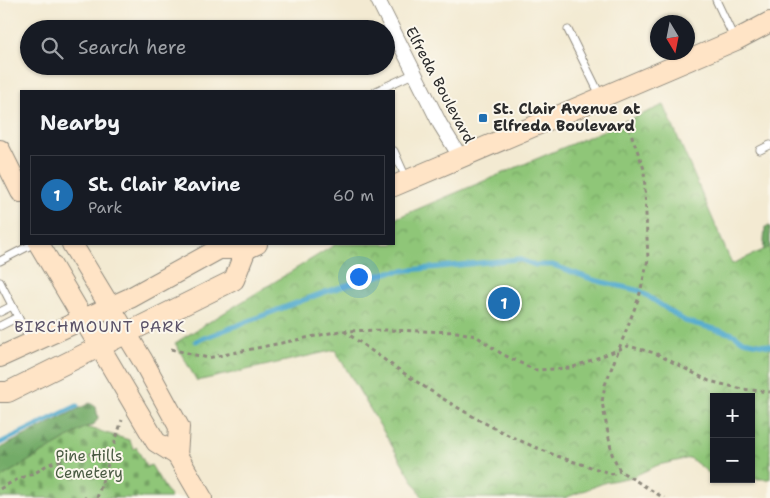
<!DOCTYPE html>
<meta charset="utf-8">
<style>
:root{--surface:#171b24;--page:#20242c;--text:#f1f3f6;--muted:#9ea1a6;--line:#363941;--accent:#1f6fb2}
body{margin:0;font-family:"Shantell Sans",sans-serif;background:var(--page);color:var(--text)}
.controls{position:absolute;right:15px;bottom:15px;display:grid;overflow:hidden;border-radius:0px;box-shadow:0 1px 4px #0004}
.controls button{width:45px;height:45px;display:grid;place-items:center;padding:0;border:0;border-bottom:1px solid var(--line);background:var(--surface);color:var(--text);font:25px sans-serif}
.compass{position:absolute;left:650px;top:15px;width:45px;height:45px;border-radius:50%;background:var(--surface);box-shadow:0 1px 4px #0004;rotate:170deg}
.you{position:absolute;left:358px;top:276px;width:18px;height:18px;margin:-12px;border:4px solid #fff;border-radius:50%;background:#1a73e8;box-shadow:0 0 0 8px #1a73e833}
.badge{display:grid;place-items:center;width:32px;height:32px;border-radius:50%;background:var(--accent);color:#fff;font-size:16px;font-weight:700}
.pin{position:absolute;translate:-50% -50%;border:2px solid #fff;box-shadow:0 1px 5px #0006}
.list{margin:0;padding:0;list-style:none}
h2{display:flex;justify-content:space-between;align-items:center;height:65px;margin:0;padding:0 20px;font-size:21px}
h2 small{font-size:16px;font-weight:400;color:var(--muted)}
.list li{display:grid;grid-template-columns:32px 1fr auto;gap:15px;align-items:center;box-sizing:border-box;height:80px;margin:0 10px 10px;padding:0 10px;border:1px solid var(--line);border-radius:0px}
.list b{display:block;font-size:19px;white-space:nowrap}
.list p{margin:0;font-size:16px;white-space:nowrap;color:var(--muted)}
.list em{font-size:16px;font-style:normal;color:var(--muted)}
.icon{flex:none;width:28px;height:28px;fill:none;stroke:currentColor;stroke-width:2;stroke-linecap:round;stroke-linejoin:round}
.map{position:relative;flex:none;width:770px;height:498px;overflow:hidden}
.search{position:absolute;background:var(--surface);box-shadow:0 1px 4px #0004;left:20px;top:20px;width:375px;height:55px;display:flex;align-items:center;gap:12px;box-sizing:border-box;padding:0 18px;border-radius:28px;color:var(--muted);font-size:19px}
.panel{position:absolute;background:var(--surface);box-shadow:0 1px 4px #0004;left:20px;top:90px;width:375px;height:155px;border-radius:0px}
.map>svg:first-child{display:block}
.forest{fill:url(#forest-firs);stroke:#4f6b4a}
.cemetery{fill:url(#cemetery-stones);stroke:#5d7852}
.park{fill:url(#park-crowns);stroke:#5d7852}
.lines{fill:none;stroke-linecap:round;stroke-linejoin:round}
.stream{stroke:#4ea8cc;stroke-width:5}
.lane-casing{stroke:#8f8a7e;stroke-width:9}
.street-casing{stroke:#8f8a7e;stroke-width:16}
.secondary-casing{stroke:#8f8a7e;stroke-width:22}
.path{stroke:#8f8a7e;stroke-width:3;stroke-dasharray:4 4;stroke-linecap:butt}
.lane{stroke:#fff;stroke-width:7}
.street{stroke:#fff;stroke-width:14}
.secondary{stroke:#ffe4c6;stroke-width:20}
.poi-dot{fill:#1f6fb2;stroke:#fbf7ec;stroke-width:2}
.labels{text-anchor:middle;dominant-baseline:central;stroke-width:4;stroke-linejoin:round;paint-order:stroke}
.street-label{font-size:15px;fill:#2b2b2b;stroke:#fbf7ec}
.poi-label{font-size:15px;font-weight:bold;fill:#2b2b2b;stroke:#fbf7ec;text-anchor:start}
.park-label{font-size:15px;fill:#495a42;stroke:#fbf7ec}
.neighbourhood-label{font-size:16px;letter-spacing:1px;fill:#5a5268;stroke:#fbf7ec}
</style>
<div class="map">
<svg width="770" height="498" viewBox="0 0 770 498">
<defs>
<pattern id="forest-firs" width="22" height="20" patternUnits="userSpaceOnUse" patternTransform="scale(1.25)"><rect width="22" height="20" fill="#73ab68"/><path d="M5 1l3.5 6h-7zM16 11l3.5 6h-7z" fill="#5f8b56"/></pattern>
<pattern id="cemetery-stones" width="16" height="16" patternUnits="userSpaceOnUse" patternTransform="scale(1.25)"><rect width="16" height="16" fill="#8fc678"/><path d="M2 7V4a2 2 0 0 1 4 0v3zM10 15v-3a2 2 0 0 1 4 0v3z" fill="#75a163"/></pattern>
<pattern id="park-crowns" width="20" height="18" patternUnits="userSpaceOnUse" patternTransform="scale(1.25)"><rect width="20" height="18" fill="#8fc678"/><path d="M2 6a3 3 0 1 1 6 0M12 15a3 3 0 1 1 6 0" fill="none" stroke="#75a163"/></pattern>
</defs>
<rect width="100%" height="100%" fill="#fbf7ec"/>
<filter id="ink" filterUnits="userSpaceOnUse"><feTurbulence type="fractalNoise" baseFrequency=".02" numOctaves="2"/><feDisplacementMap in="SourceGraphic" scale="10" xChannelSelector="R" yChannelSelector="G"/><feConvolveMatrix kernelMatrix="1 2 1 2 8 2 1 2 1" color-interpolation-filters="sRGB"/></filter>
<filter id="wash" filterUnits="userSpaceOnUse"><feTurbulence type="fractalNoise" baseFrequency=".0096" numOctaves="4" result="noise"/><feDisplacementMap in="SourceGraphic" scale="20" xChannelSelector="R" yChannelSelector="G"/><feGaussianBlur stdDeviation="1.12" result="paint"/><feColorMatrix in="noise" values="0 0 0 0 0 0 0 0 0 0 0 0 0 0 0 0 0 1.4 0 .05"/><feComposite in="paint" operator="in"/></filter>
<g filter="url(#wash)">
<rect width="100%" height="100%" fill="#f3ead2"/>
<g class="forest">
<path d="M770,226V309L761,282L765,227Z"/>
<path d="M90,403L96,407L98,418L93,426L86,427L0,478V448Z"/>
</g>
<path class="cemetery" d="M86,427L129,440L134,449L136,447L147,467L151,465L171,498H0V478Z"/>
<path class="park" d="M664,105L732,264L770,247V479H751V397H714V477L690,458L658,465L632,477L606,482L565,498H423L335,350L197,381L175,343L336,244H394V219Z"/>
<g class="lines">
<g class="stream">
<path d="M196,341L325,292L390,272L518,259L535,265H553L594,280L640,291L685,321L733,334L743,341L770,346"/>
<path d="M0,443L77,406"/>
</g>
</g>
</g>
<g filter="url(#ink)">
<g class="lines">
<g class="lane-casing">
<g id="lane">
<path d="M716,0L734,38"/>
<path d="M568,30L601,97"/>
<path d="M376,91L415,73"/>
<path d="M760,150L770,145"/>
<path d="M394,151L407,180"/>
<path d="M0,261L33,244"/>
<path d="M0,282L31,342"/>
<path d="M0,312L12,306"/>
<path d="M0,326L18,317"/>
</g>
</g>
<g class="street-casing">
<path id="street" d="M378,0L440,124L461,158"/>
</g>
<g class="secondary-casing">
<g id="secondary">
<path d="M0,150L21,192"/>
<path d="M394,186L736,40L770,22"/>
<path d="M39,244L156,442L177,455L202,498"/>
<path d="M72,244L143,361L179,427L177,455"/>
<path d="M0,357L130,298L219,249H246L257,244"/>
<path d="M0,392H8L234,280L246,249"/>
</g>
</g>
<g class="path">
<path d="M626,120L644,169L648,260L639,297L605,385L602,402L612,454L620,471L664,498"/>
<path d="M344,331C408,377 473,423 547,452C568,461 590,466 612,474L620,471"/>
<path d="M171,349L208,358L340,331L385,330L457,332L476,336L502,354L535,370L571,368L628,346L655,353L709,381L742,389L770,392"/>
<path d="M0,489C11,482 20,478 32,474C38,472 43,467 49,464C69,457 90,453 111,452"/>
<path d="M84,498H86"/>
<path d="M97,498L122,420"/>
</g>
<use href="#lane" class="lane"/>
<use href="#street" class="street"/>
<use href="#secondary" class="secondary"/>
</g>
</g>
<rect class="poi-dot" x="478" y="113" width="10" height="10" rx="2.5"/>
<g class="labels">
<g class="street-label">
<text transform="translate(440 85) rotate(62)">Elfreda Boulevard</text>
</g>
<g class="poi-label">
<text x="493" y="109">St. Clair Avenue at<tspan x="493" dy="17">Elfreda Boulevard</tspan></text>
</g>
<g class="park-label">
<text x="89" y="456">Pine Hills<tspan x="89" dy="17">Cemetery</tspan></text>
</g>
<g class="neighbourhood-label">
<text x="100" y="326">BIRCHMOUNT PARK</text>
</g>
</g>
</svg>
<div class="controls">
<button>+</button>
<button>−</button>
</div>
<svg class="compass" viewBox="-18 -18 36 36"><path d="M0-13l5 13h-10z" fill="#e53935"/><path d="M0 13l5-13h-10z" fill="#9ea1a6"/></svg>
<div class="you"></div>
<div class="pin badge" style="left:504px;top:303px">1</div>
<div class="search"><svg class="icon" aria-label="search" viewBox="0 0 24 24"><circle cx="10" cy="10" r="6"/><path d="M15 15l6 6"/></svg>Search here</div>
<section class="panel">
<h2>Nearby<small></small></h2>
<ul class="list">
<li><span class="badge">1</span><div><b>St. Clair Ravine</b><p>Park</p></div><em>60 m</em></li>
</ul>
</section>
</div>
